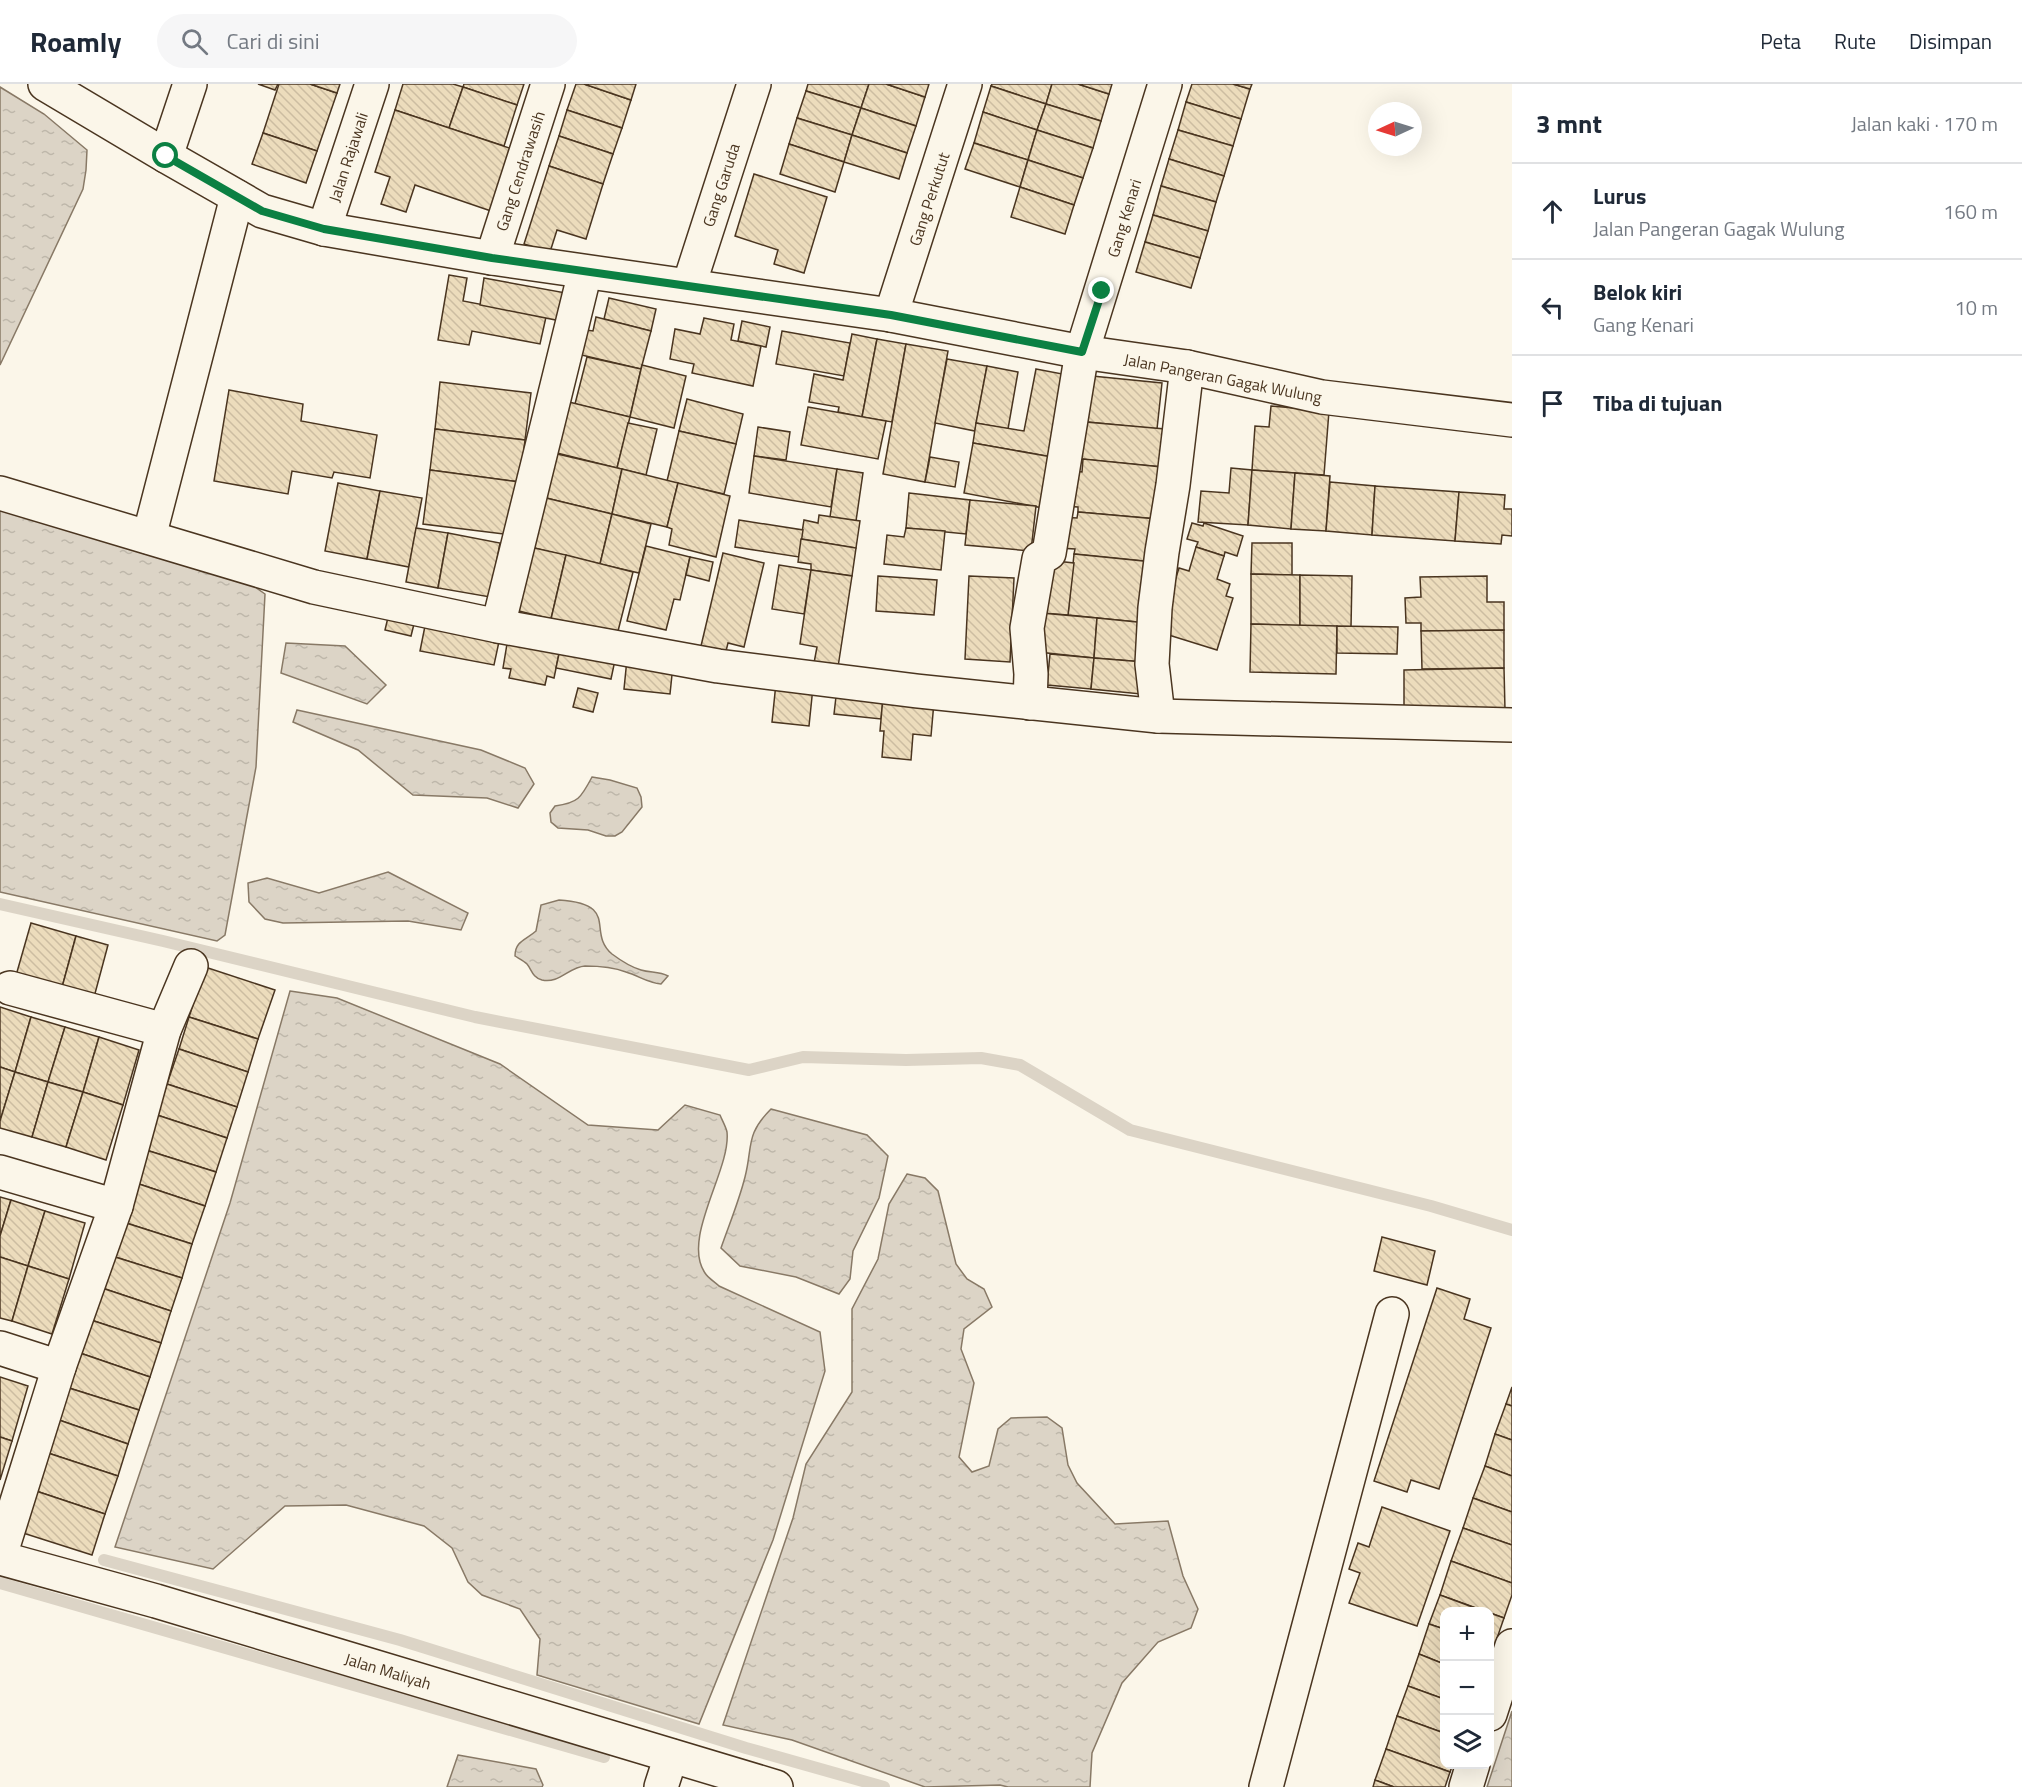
<!DOCTYPE html>
<html lang="id">
<meta charset="utf-8">
<style>
:root{--surface:#fff;--page:#f6f6f7;--text:#1f2937;--muted:#747a83;--line:#e0e1e3}
body{margin:0;font-family:"Titillium Web",sans-serif;background:var(--page);color:var(--text)}
.controls{position:absolute;right:18px;bottom:18px;display:grid;overflow:hidden;border-radius:12px;box-shadow:0 6px 24px #0002}
.controls button{width:54px;height:54px;display:grid;place-items:center;padding:0;border:0;border-bottom:2px solid var(--line);background:var(--surface);color:var(--text);font:30px sans-serif}
.compass{position:absolute;left:1368px;top:18px;width:54px;height:54px;border-radius:50%;background:var(--surface);box-shadow:0 6px 24px #0002;rotate:266deg}
.stop{position:absolute;width:18px;height:18px;margin:-14px;border:4px solid #0b8043;border-radius:50%;background:#fff}
.stop.end{background:#0b8043;border-color:#fff;box-shadow:0 2px 6px #0008}
.list{margin:0;padding:0;list-style:none}
h2{display:flex;justify-content:space-between;align-items:center;height:78px;margin:0;padding:0 24px;font-size:26px}
h2 small{font-size:20px;font-weight:400;color:var(--muted)}
.list li{display:grid;grid-template-columns:39px 1fr auto;gap:18px;align-items:center;box-sizing:border-box;height:96px;padding:0 24px;border-top:2px solid var(--line)}
.list b{display:block;font-size:22px;white-space:nowrap}
.list p{margin:0;font-size:20px;white-space:nowrap;color:var(--muted)}
.list em{font-size:20px;font-style:normal;color:var(--muted)}
.icon{flex:none;width:33px;height:33px;fill:none;stroke:currentColor;stroke-width:2;stroke-linecap:round;stroke-linejoin:round}
.map{position:relative;flex:none;width:1512px;height:1703px;overflow:hidden}
header{display:flex;align-items:center;gap:36px;box-sizing:border-box;height:84px;padding:0 30px;background:var(--surface);border-bottom:2px solid var(--line)}
header strong{font-size:28px}
nav{display:flex;gap:33px;margin-inline-start:auto;font-size:21px}
.search{width:420px;height:54px;background:var(--page);display:flex;align-items:center;gap:15px;box-sizing:border-box;padding:0 21px;border-radius:33px;color:var(--muted);font-size:22px}
main{display:flex}
aside{flex:1;background:var(--surface)}
.map>svg:first-child{display:block}
.water{fill:url(#water-ripples);stroke:#887966;stroke-width:1.5}
.lines{fill:none;stroke-linecap:round;stroke-linejoin:round}
.stream{stroke:#dcd4c6;stroke-width:12}
.building{fill:url(#building-back-hatch);stroke:#4a3520;stroke-width:1.5}
.minor-casing{stroke:#4a3520;stroke-width:36}
.minor{stroke:#fbf6e9;stroke-width:33}
.route{stroke:#0b8043;stroke-width:8}
.labels{text-anchor:middle;dominant-baseline:central;stroke-width:4.5;stroke-linejoin:round;paint-order:stroke}
.street-label{font-size:16px;fill:#4a3520;stroke:#fbf6e9}
</style>
<header>
<strong>Roamly</strong>
<div class="search"><svg class="icon" aria-label="search" viewBox="0 0 24 24"><circle cx="10" cy="10" r="6"/><path d="M15 15l6 6"/></svg>Cari di sini</div>
<nav><a>Peta</a><a>Rute</a><a>Disimpan</a></nav>
</header>
<main>
<div class="map">
<svg width="1512" height="1703" viewBox="0 0 1512 1703">
<defs>
<pattern id="water-ripples" width="26" height="14" patternUnits="userSpaceOnUse" patternTransform="scale(1.5)"><rect width="26" height="14" fill="#dcd4c6"/><path d="M2 4q2-2 4 0t4 0M15 11q2-2 4 0t4 0" fill="none" stroke="#beb7aa"/></pattern>
<pattern id="building-back-hatch" width="6" height="6" patternUnits="userSpaceOnUse" patternTransform="scale(1.5)"><rect width="6" height="6" fill="#ecdcbc"/><path d="M-1 5l2 2M0 0l6 6M5-1l2 2" fill="none" stroke="#ccbda1"/></pattern>
</defs>
<rect width="100%" height="100%" fill="#fbf6e9"/>
<g class="water">
<path d="M0,3L44,30L87,66L86,86L83,105L0,281Z"/>
<path d="M0,417L231,486L265,510L256,683L225,851L217,857L0,808Z"/>
<path d="M286,559L345,562L386,601L367,620L281,589Z"/>
<path d="M297,626L481,666L525,684L534,700L518,724L487,714L413,711L358,666L293,638Z"/>
<path d="M592,693L610,696L637,704L641,713L642,723L622,748L615,752H606L588,746L558,744L551,738L550,729L555,722C578,719 581,714 592,693Z"/>
<path d="M388,788L468,829L461,846L408,837L283,839L265,835L249,818L248,799L267,794L319,809Z"/>
<path d="M559,816C621,820 586,848 612,870C620,876 631,883 641,886C651,889 659,887 668,892L661,900C648,899 639,892 626,888C613,883 600,882 585,882C569,883 559,900 542,896C532,893 532,886 527,880C524,877 518,874 515,872C515,857 526,856 536,847L541,821Z"/>
<path d="M290,907L337,914L500,980L588,1041L658,1046L685,1021L720,1031C722,1036 726,1043 727,1048C731,1086 681,1154 705,1189C708,1194 715,1198 719,1202L820,1248L825,1287L773,1456L699,1640L537,1591L540,1555L520,1525L482,1511L468,1498L452,1464L424,1442L346,1421L285,1422L213,1485L115,1463L230,1119Z"/>
<path d="M771,1025L867,1051L888,1072L879,1114L853,1167L850,1195L839,1210L796,1193L740,1182L721,1164C729,1141 739,1117 745,1093C753,1062 745,1051 771,1025Z"/>
<path d="M907,1090L925,1094L938,1107L956,1180L967,1195L984,1205L992,1223L964,1245L961,1265L974,1299L959,1373L972,1388L989,1382L998,1345L1011,1334L1047,1333L1062,1344L1068,1381L1077,1399L1115,1440L1168,1437L1183,1492L1198,1525L1191,1544L1158,1558L1122,1599L1092,1669L1090,1703H1008L1000,1701L925,1703L792,1656L723,1641L793,1434L806,1380L852,1308V1225L878,1175L889,1120Z"/>
<path d="M1512,1627V1703H1487Z"/>
<path d="M458,1671L536,1685L543,1701L542,1703H447Z"/>
</g>
<g class="lines">
<g class="stream">
<path d="M0,820L163,857L475,933L749,986L803,973L906,976L981,974L1020,981L1130,1046L1431,1122L1512,1146"/>
<path d="M104,1476L400,1556L746,1664L884,1703"/>
<path d="M0,1499L604,1673"/>
</g>
</g>
<g class="building">
<path d="M258,0H278L275,6Z"/>
<path d="M279,0H310L337,9L317,67L263,49Z"/>
<path d="M310,0H340L337,9Z"/>
<path d="M403,0H453L463,3L449,44L395,26Z"/>
<path d="M464,0H524L517,21L463,3Z"/>
<path d="M576,0H584L631,16L622,44L567,26Z"/>
<path d="M584,0H636L631,16Z"/>
<path d="M808,0H869L861,24L806,7Z"/>
<path d="M869,0H886L925,13L916,42L861,24Z"/>
<path d="M886,0H929L925,13Z"/>
<path d="M992,0H1052L1046,20L991,2Z"/>
<path d="M1052,0H1078L1109,10L1101,37L1046,20Z"/>
<path d="M1078,0H1112L1109,10Z"/>
<path d="M1192,0H1233L1250,5L1241,35L1186,18Z"/>
<path d="M1233,0H1252L1250,5Z"/>
<path d="M991,2L1046,20L1037,46L983,28Z"/>
<path d="M463,3L517,21L504,62L449,44Z"/>
<path d="M806,7L861,24L852,51L797,34Z"/>
<path d="M1186,18L1241,35L1233,62L1178,46Z"/>
<path d="M1046,20L1101,37L1093,64L1037,46Z"/>
<path d="M861,24L916,42L907,69L852,51Z"/>
<path d="M395,26L512,65L491,127L415,101L406,128L381,120L390,93L375,88Z"/>
<path d="M567,26L622,44L613,70L559,52Z"/>
<path d="M983,28L1037,46L1028,76L974,59Z"/>
<path d="M797,34L852,51L844,78L789,60Z"/>
<path d="M1037,46L1093,64L1083,94L1028,76Z"/>
<path d="M1178,46L1233,62L1224,92L1169,75Z"/>
<path d="M263,49L317,67L306,99L252,80Z"/>
<path d="M852,51L907,69L899,95L844,78Z"/>
<path d="M559,52L613,70L603,100L549,82Z"/>
<path d="M974,59L1028,76L1020,103L965,85Z"/>
<path d="M789,60L844,78L835,108L780,90Z"/>
<path d="M1169,75L1224,92L1216,118L1161,102Z"/>
<path d="M1028,76L1083,94L1074,121L1020,103Z"/>
<path d="M549,82L603,100L586,155L557,146L550,168L524,160Z"/>
<path d="M754,90L827,113L804,189L774,180L778,166L735,152Z"/>
<path d="M1161,102L1216,118L1208,147L1153,131Z"/>
<path d="M1020,103L1074,121L1065,150L1011,133Z"/>
<path d="M1153,131L1208,147L1200,174L1145,158Z"/>
<path d="M1145,158L1200,174L1191,204L1136,188Z"/>
<path d="M449,191L467,194L463,217L546,233L540,260L472,247L469,261L438,256Z"/>
<path d="M484,194L566,209L561,237L480,221Z"/>
<path d="M609,214L656,225L651,247L604,235Z"/>
<path d="M596,233L651,247L641,285L573,269L579,245L593,247Z"/>
<path d="M704,234L734,240L731,256L761,262L753,302L692,289L694,280L670,275L675,245L700,250Z"/>
<path d="M742,237L770,243L766,263L738,257Z"/>
<path d="M782,247L850,259L844,292L776,280Z"/>
<path d="M852,250L877,255L862,333L838,328L839,323L809,318L814,290L843,296Z"/>
<path d="M877,255L906,260L892,338L862,333Z"/>
<path d="M906,260L948,267L925,398L883,390Z"/>
<path d="M587,273L641,285L630,333L575,320Z"/>
<path d="M947,275L987,282L975,347L935,339Z"/>
<path d="M642,281L686,292L674,344L630,333Z"/>
<path d="M987,282L1018,288L1008,345L976,339Z"/>
<path d="M1036,285L1073,292L1052,373L973,359L976,339L1024,347Z"/>
<path d="M1082,291L1162,299L1157,345L1078,337Z"/>
<path d="M440,298L531,309L525,356L435,345Z"/>
<path d="M229,306L303,320L301,337L377,351L370,394L334,388L332,394L292,387L288,410L214,397Z"/>
<path d="M687,315L743,330L736,360L679,347Z"/>
<path d="M569,318L630,333L617,384L557,369Z"/>
<path d="M1271,322L1329,327L1324,391L1252,386L1255,342L1269,343Z"/>
<path d="M808,323L886,337L878,375L801,361Z"/>
<path d="M1074,337L1165,345L1162,383L1070,374Z"/>
<path d="M628,339L657,345L646,391L617,384Z"/>
<path d="M758,343L790,348L786,376L754,372Z"/>
<path d="M435,345L525,356L520,398L430,386Z"/>
<path d="M679,347L736,360L724,410L667,397Z"/>
<path d="M973,359L1052,373L1043,424L964,409Z"/>
<path d="M553,369L622,385L612,430L542,413Z"/>
<path d="M754,372L837,385L831,423L749,409Z"/>
<path d="M930,373L959,378L955,403L925,398Z"/>
<path d="M1083,375L1162,383L1157,435L1078,428V423L1062,422L1066,386L1082,388Z"/>
<path d="M1231,384L1252,386L1248,441L1198,438L1201,407L1229,409Z"/>
<path d="M622,385L678,399L667,443L612,430Z"/>
<path d="M837,385L863,389L856,437L830,433Z"/>
<path d="M430,386L520,398L513,451L423,440Z"/>
<path d="M1252,386L1295,389L1291,445L1248,441Z"/>
<path d="M1295,389L1330,392L1326,447L1291,445Z"/>
<path d="M1330,398L1375,402L1372,451L1326,447Z"/>
<path d="M338,399L380,407L367,475L325,467Z"/>
<path d="M678,399L730,412L716,473L669,461L672,445L667,443Z"/>
<path d="M1375,402L1459,408L1455,457L1372,451Z"/>
<path d="M380,407L422,414L409,483L367,475Z"/>
<path d="M1459,408L1505,411L1504,425H1512V452L1502,451L1501,460L1455,457Z"/>
<path d="M909,409L970,416L966,450L906,444Z"/>
<path d="M542,413L612,430L600,480L530,463Z"/>
<path d="M970,416L1036,422L1031,467L965,461Z"/>
<path d="M1078,428L1157,435L1153,478L1074,470L1075,465L1059,464L1061,433L1077,434Z"/>
<path d="M612,430L651,440L639,489L600,480Z"/>
<path d="M819,431L860,437L856,464L801,455L804,436L818,439Z"/>
<path d="M739,436L803,446L799,473L735,463Z"/>
<path d="M1192,439L1203,442L1204,439L1243,452L1237,472L1225,468L1224,472L1196,463L1198,458L1187,455Z"/>
<path d="M416,444L448,449L438,504L406,498Z"/>
<path d="M906,444L945,447L941,486L884,480L887,451L904,453Z"/>
<path d="M448,449L500,459L490,513L438,504Z"/>
<path d="M801,455L856,464L852,492L811,486V480L798,478Z"/>
<path d="M1252,459H1292V491L1251,490Z"/>
<path d="M646,462L690,473L680,516L674,515L666,546L627,537Z"/>
<path d="M530,463L566,471L551,535L515,526Z"/>
<path d="M1196,463L1224,472L1217,495L1230,500L1226,512L1233,514L1217,566L1159,548L1179,484L1189,487Z"/>
<path d="M723,469L764,479L744,563L728,559L726,567L701,562Z"/>
<path d="M1074,470L1153,478L1147,539L1068,531Z"/>
<path d="M566,471L633,488L617,551L551,535Z"/>
<path d="M690,473L713,478L709,497L686,491Z"/>
<path d="M1046,476L1074,479L1068,531L1041,529Z"/>
<path d="M779,481L811,486L804,530L772,525Z"/>
<path d="M811,486L852,492L838,583L814,579L817,563L800,560Z"/>
<path d="M1251,490L1300,491V542L1251,540Z"/>
<path d="M1300,491L1352,492L1351,543L1300,542Z"/>
<path d="M878,492L937,496L934,531L876,527Z"/>
<path d="M969,492L1014,494L1010,578L965,575Z"/>
<path d="M1487,492V518H1504V546L1421,547V539H1406L1405,514L1421,513L1420,493Z"/>
<path d="M390,525L416,532L411,552L385,546Z"/>
<path d="M1041,529L1097,534L1094,574L1038,568Z"/>
<path d="M427,532L500,553L494,581L420,567Z"/>
<path d="M1097,534L1147,539L1144,578L1094,574Z"/>
<path d="M1251,540L1337,542L1336,590L1250,588Z"/>
<path d="M1337,542L1398,543L1397,570L1337,569Z"/>
<path d="M1504,546V584L1422,585L1421,547Z"/>
<path d="M508,554L560,565L554,594L547,592L545,601L509,594L511,585L503,584Z"/>
<path d="M560,565L615,576L611,595L556,584Z"/>
<path d="M1050,570L1094,574L1091,605L1047,601Z"/>
<path d="M1094,574L1144,578L1141,610L1091,605Z"/>
<path d="M627,575L673,581L670,610L624,605Z"/>
<path d="M1504,584L1505,626L1404,628V586Z"/>
<path d="M776,599L813,603L809,642L772,638Z"/>
<path d="M578,604L598,609L593,628L573,623Z"/>
<path d="M837,604L884,608L881,635L834,630Z"/>
<path d="M883,613L934,618L931,652L913,650L911,676L882,673L884,647H880Z"/>
<path d="M31,839L76,852L61,907L15,895Z"/>
<path d="M76,852L108,861L93,917L61,907Z"/>
<path d="M205,883L275,906L258,955L189,933Z"/>
<path d="M0,923L31,933L15,988L0,983Z"/>
<path d="M31,933L65,943L48,998L15,988Z"/>
<path d="M189,933L258,955L248,988L179,965Z"/>
<path d="M65,943L99,953L83,1008L48,998Z"/>
<path d="M99,953L139,966L123,1021L83,1008Z"/>
<path d="M179,965L248,988L237,1023L167,1000Z"/>
<path d="M0,983L15,988L0,1037Z"/>
<path d="M15,988L48,998L32,1053L0,1044V1037Z"/>
<path d="M48,998L83,1008L66,1063L32,1053Z"/>
<path d="M167,1000L237,1023L227,1054L157,1031Z"/>
<path d="M83,1008L123,1021L106,1076L66,1063Z"/>
<path d="M157,1031L227,1054L216,1088L146,1066Z"/>
<path d="M146,1066L216,1088L205,1122L136,1099Z"/>
<path d="M136,1099L205,1122L192,1160L123,1138Z"/>
<path d="M0,1113L11,1116L0,1152Z"/>
<path d="M11,1116L45,1127L28,1182L0,1173V1152Z"/>
<path d="M45,1127L85,1139L69,1195L28,1182Z"/>
<path d="M123,1138L192,1160L182,1194L112,1172Z"/>
<path d="M1382,1153L1435,1167L1427,1201L1374,1187Z"/>
<path d="M112,1172L182,1194L171,1227L102,1204Z"/>
<path d="M0,1173L28,1182L12,1237L0,1234Z"/>
<path d="M28,1182L69,1195L52,1250L12,1237Z"/>
<path d="M102,1204L171,1227L161,1259L91,1236Z"/>
<path d="M1437,1204L1470,1215L1464,1235L1491,1244L1439,1405L1411,1396L1407,1408L1374,1397Z"/>
<path d="M91,1236L161,1259L150,1293L80,1269Z"/>
<path d="M80,1269L150,1293L139,1326L69,1304Z"/>
<path d="M0,1293L28,1302L12,1357L0,1353Z"/>
<path d="M1512,1303V1322L1506,1320Z"/>
<path d="M69,1304L139,1326L128,1360L59,1336Z"/>
<path d="M1506,1320L1512,1322V1356L1495,1350Z"/>
<path d="M59,1336L128,1360L118,1392L48,1369Z"/>
<path d="M1495,1350L1512,1356V1392L1485,1382Z"/>
<path d="M0,1353L12,1357L0,1396Z"/>
<path d="M48,1369L118,1392L105,1430L36,1407Z"/>
<path d="M1485,1382L1512,1392V1428L1473,1414Z"/>
<path d="M36,1407L105,1430L92,1471L23,1449Z"/>
<path d="M1473,1414L1512,1428V1461L1463,1444Z"/>
<path d="M1382,1423L1450,1447L1417,1542L1349,1519L1360,1489L1349,1485L1358,1459L1369,1463Z"/>
<path d="M1463,1444L1512,1461V1499L1451,1477Z"/>
<path d="M1451,1477L1512,1499V1511L1504,1534L1440,1511Z"/>
<path d="M1440,1511L1486,1528H1444V1545L1429,1540Z"/>
<path d="M1490,1529L1504,1534L1494,1563L1490,1561Z"/>
<path d="M1429,1540L1444,1545V1580L1419,1570Z"/>
<path d="M1419,1570L1444,1580V1615L1408,1602Z"/>
<path d="M1408,1602L1444,1615V1649L1397,1632Z"/>
<path d="M1397,1632L1444,1649V1680H1453L1450,1688L1386,1665Z"/>
<path d="M1386,1665L1450,1688L1445,1703H1394L1375,1696Z"/>
<path d="M1375,1696L1394,1703H1373Z"/>
</g>
<g class="lines">
<g class="minor-casing">
<g id="minor">
<path d="M45,0L166,72L262,127L324,145L492,174L891,231L1082,268L1187,283L1322,313L1512,336"/>
<path d="M166,72L190,0"/>
<path d="M324,145L372,0"/>
<path d="M492,174L548,0"/>
<path d="M689,201L754,0"/>
<path d="M891,231L965,0"/>
<path d="M0,409L314,503L498,542L718,582L917,607L1158,632L1512,641"/>
<path d="M149,453L237,113"/>
<path d="M498,542L585,188"/>
<path d="M1030,619L1031,590L1027,544L1039,475L1049,469L1082,268L1165,0"/>
<path d="M1158,632L1152,580L1155,524L1162,468L1173,401L1187,283"/>
<path d="M10,904L164,946"/>
<path d="M0,1088L116,1122"/>
<path d="M0,1264L59,1283"/>
<path d="M0,1472L59,1283L116,1122L164,946L191,882"/>
<path d="M0,1474L156,1517L776,1703"/>
<path d="M1490,1630L1512,1562"/>
<path d="M661,1703L671,1672"/>
<path d="M1266,1703L1392,1230"/>
<path d="M1466,1703L1473,1680"/>
</g>
</g>
<use href="#minor" class="minor"/>
</g>
<g class="lines">
<path class="route" d="M166,72L262,127L324,145L492,174L891,231L1082,268L1102,207"/>
</g>
<g class="labels">
<g class="street-label">
<text transform="translate(348 73) rotate(-72)">Jalan Rajawali</text>
<text transform="translate(520 87) rotate(-72)">Gang Cendrawasih</text>
<text transform="translate(721 101) rotate(-72)">Gang Garuda</text>
<text transform="translate(929 115) rotate(-72)">Gang Perkutut</text>
<text transform="translate(1124 134) rotate(-73)">Gang Kenari</text>
<text transform="translate(1223 294) rotate(11)">Jalan Pangeran Gagak Wulung</text>
<text transform="translate(388 1587) rotate(17)">Jalan Maliyah</text>
</g>
</g>
</svg>
<div class="controls">
<button>+</button>
<button>−</button>
<button><svg class="icon" aria-label="layers" viewBox="0 0 24 24"><path d="M12 4l9 5-9 5-9-5zM3 14l9 5 9-5"/></svg></button>
</div>
<svg class="compass" viewBox="-18 -18 36 36"><path d="M0-13l5 13h-10z" fill="#e53935"/><path d="M0 13l5-13h-10z" fill="#747a83"/></svg>
<div class="stop" style="left:166px;top:72px"></div>
<div class="stop end" style="left:1102px;top:207px"></div>
</div>
<aside>
<h2>3 mnt<small>Jalan kaki · 170 m</small></h2>
<ul class="list">
<li><svg class="icon" aria-label="ahead" viewBox="0 0 24 24"><path d="M12 20V5M6 11l6-6 6 6"/></svg><div><b>Lurus</b><p>Jalan Pangeran Gagak Wulung</p></div><em>160 m</em></li>
<li><svg class="icon" aria-label="left" viewBox="0 0 24 24"><path d="M17 20v-9H6M10 6l-5 5 5 5"/></svg><div><b>Belok kiri</b><p>Gang Kenari</p></div><em>10 m</em></li>
<li><svg class="icon" aria-label="arrive" viewBox="0 0 24 24"><path d="M6 21V4h12l-3 4 3 4H6"/></svg><div><b>Tiba di tujuan</b></div></li>
</ul>
</aside>
</main>
